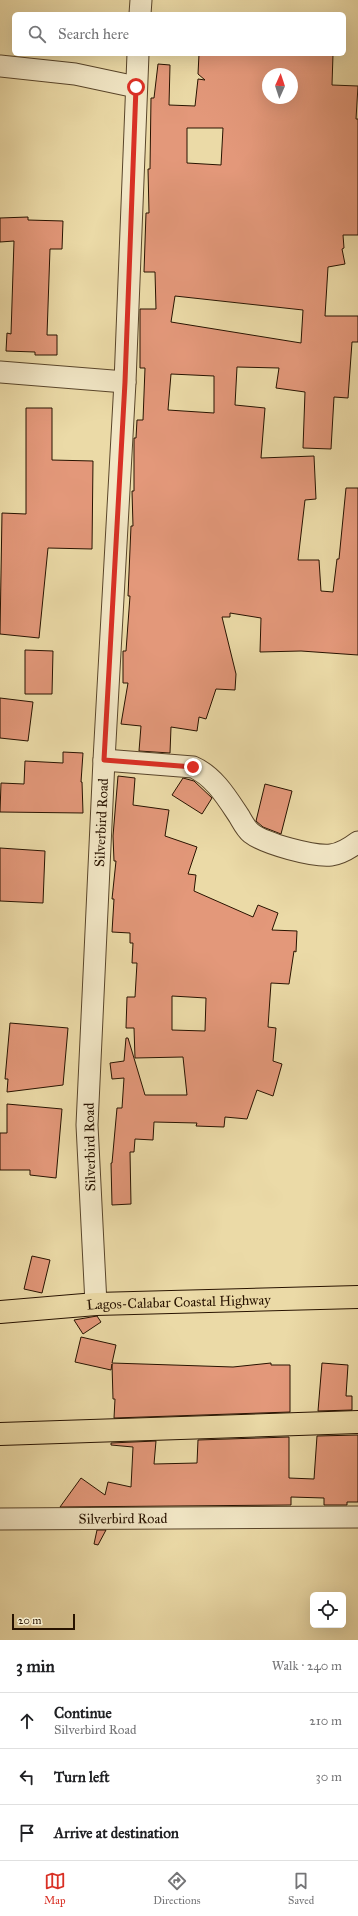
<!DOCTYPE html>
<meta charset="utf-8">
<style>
:root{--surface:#fff;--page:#f2f2f2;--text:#202124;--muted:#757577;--line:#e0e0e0;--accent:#d93025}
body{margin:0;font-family:"IM FELL Great Primer",serif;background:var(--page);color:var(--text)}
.controls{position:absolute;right:12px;bottom:12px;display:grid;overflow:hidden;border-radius:6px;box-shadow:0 4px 16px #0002}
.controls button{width:36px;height:36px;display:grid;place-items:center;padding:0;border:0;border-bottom:1px solid var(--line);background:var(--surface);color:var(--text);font:20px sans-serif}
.compass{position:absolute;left:262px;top:68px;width:36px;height:36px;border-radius:50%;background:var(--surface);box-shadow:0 4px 16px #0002;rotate:3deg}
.scale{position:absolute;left:12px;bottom:10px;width:63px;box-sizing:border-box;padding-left:4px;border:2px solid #281300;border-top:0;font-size:11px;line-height:14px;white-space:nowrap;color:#281300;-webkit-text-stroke:3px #f2e7c6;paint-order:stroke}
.stop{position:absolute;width:12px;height:12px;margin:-9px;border:3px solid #d93025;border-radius:50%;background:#fff}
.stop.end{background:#d93025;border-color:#fff;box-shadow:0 1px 4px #0008}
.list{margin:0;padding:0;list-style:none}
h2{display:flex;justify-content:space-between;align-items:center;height:52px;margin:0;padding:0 16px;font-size:17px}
h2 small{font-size:13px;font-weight:400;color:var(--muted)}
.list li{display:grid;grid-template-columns:26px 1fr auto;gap:12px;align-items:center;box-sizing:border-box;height:56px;padding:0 16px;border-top:1px solid var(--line)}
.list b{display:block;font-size:15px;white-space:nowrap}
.list p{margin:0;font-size:13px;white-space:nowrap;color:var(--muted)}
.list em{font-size:13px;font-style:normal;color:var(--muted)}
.icon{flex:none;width:22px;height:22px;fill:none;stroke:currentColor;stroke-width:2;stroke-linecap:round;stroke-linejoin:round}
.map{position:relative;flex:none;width:358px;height:1640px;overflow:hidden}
.search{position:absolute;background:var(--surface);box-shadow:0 4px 16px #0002;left:12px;right:12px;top:12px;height:44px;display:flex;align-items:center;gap:10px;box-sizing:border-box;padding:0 14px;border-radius:6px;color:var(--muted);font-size:15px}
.sheet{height:220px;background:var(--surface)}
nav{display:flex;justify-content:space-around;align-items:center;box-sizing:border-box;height:56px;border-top:1px solid var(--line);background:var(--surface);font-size:11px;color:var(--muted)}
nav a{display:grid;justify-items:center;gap:2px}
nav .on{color:var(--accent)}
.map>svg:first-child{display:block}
.building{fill:#e3987a;stroke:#281300;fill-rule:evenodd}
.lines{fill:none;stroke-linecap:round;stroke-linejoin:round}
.minor-casing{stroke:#59452a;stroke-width:23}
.highway-casing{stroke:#281300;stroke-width:24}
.minor{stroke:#f2e7c6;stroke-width:21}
.highway{stroke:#ebdaa7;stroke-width:22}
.route{stroke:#d93025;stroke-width:5}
.labels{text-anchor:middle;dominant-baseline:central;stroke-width:3;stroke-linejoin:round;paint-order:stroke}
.street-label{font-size:14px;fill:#281300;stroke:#f2e7c6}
</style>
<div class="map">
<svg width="358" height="1640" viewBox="0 0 358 1640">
<rect width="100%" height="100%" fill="#ebdaa7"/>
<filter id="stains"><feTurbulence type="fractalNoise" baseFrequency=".005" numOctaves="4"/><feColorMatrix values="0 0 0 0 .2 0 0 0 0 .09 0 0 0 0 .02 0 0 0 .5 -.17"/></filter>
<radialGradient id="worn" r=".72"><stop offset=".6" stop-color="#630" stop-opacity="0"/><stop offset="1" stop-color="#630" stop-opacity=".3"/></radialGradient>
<g class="building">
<path d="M199,54H333L332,85L358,86L356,119H358V235H343L344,248L342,249L345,264L328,267L325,316H358V342H352L348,398L334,397L331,449L303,448L305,392L276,388L279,368L237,367L235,405L265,408L261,458L314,456L316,499L305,500L298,560H319L321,591L333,592L337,559H339L346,488H358V655L301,651L260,652L261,618L230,613V617H222L236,674L235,690L216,689L206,719L199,717L197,731L171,727L170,753L139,751L141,726L121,724L128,683H123V651H126L130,596H128L131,526H133L132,491H134V438H136L137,420H143L145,368H140V309H156L155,272H144L146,213H149L148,169H150L151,98H154L158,64L170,65L169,105L195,106L198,79L205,80L198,74ZM268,74H292V98H268ZM187,128H223L221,165L187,163ZM175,296L303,310L301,343L171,322ZM171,374L214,376V413L168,410Z"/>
<path d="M28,217V220L63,221L62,249H50L47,335H57V355H35V352L6,351L7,333L11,334L14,241L0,242V218Z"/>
<path d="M26,408H52V460L93,461L92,549L48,548L39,638L0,634L2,513L26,514Z"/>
<path d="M25,650L53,651L52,694H25Z"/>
<path d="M0,698L33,702L28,741L0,738Z"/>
<path d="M63,752L83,753L81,782H82L83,813L0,812L1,783L24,784L25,761L63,763Z"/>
<path d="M118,776L135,778L133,805L169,810L165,836L197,847L188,874L196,875L194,891L253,917L258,905L278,913L272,930L297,931L296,952L294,951L289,984L271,983L268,1027L276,1028L273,1061L282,1064L273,1096L257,1090L247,1119L225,1117L224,1127L196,1126L197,1123L154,1122L153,1140L135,1139L134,1152H130L131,1204L112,1205L111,1163H112L117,1108H122L124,1078L112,1079L110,1063L124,1061L126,1038H128L145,1095H187L183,1057L135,1058L134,1028H126L127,997H135L137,963H132L133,943H130V933L112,932L114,899H112L116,861H114L113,836ZM172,996L206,998L205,1031L172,1030Z"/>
<path d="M183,778L194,781L212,798L202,814L172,795Z"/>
<path d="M265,784L292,791L281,834L263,827L256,821Z"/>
<path d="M0,848L45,851L43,903L0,901Z"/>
<path d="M10,1023L68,1028L63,1085L7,1092L8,1079H5Z"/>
<path d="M7,1104L62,1109L56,1178L30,1175V1170H0V1133H7Z"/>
<path d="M32,1256L50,1260L42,1293L24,1289Z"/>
<path d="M97,1316L101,1322L83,1334L74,1320Z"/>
<path d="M81,1337L116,1345L112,1363L233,1367L271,1363V1365H290V1412L114,1418L115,1399H113L112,1364L111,1370L75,1362Z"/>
<path d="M322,1363L348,1365L346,1396H352V1410L318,1411Z"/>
<path d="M358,1435V1502H347V1505H324V1498L291,1497V1505L60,1507L81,1478L105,1495L108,1482L131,1487L133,1447L111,1445V1443L156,1441L154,1464L197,1463L198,1440L289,1437V1478L314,1479L317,1436Z"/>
<path d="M97,1530H106L98,1545L94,1544Z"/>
</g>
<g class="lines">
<g class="minor-casing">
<g id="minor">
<path d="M140,14L141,0"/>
<path d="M0,66L75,74L136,87"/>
<path d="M0,372L125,382"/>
<path d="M104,760L193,767C214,776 227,798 239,816C242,821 246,829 251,833C265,844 314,857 331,855C341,854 350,848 358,842"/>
<path id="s1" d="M96,1304L87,1125L104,760L125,382L138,54"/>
<path id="s2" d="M0,1519L358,1517"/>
</g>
</g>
<g class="highway-casing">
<g id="highway">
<path id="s3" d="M0,1312L96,1304L358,1297"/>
<path d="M0,1434L358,1422"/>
</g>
</g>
<use href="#minor" class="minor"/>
<use href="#highway" class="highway"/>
</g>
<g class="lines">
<path class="route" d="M136,87L125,382L104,760L193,767"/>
</g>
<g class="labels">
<g class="street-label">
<text stroke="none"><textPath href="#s1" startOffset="482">Silverbird Road</textPath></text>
<text transform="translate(90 1147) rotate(-91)">Silverbird Road</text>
<text stroke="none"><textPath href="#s3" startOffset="179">Lagos-Calabar Coastal Highway</textPath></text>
<text stroke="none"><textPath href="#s2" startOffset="123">Silverbird Road</textPath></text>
</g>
</g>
<rect width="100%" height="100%" filter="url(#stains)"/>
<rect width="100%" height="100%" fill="url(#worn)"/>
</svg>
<div class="controls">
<button><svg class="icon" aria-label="locate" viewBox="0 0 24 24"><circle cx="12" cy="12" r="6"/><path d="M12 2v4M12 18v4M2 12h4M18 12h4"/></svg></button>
</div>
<svg class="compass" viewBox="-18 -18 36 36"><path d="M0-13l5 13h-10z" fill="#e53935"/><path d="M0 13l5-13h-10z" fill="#757577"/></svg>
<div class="scale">20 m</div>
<div class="stop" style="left:136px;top:87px"></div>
<div class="stop end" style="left:193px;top:767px"></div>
<div class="search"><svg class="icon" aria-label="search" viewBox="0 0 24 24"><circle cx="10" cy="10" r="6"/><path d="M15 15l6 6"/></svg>Search here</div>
</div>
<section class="sheet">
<h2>3 min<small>Walk · 240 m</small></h2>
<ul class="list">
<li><svg class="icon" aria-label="ahead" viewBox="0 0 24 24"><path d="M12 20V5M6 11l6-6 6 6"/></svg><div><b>Continue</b><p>Silverbird Road</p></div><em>210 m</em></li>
<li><svg class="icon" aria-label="left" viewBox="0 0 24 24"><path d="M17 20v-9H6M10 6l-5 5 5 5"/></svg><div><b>Turn left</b></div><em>30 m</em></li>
<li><svg class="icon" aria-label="arrive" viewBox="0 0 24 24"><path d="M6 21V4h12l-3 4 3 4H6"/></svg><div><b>Arrive at destination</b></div></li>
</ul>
</section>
<nav>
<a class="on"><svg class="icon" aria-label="map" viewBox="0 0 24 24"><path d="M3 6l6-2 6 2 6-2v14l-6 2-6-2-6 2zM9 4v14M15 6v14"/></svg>Map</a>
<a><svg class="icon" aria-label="directions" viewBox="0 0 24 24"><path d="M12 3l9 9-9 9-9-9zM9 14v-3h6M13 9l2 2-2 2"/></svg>Directions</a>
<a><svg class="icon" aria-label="saved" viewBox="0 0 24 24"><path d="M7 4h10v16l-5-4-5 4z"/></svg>Saved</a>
</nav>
